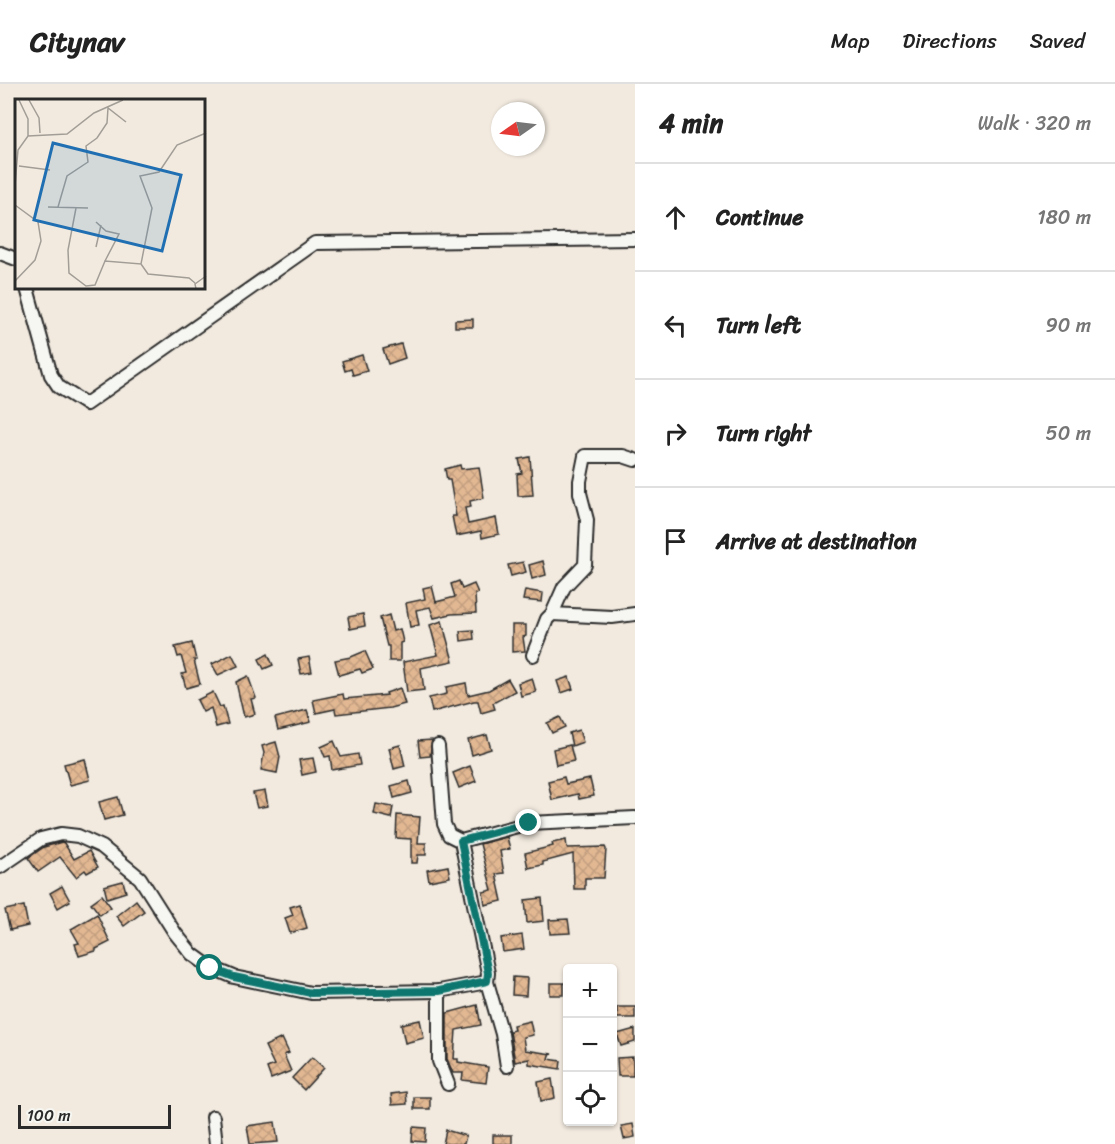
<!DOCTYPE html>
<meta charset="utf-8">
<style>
:root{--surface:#fff;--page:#f6f6f6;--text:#222;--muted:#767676;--line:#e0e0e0}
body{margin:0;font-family:Sriracha,sans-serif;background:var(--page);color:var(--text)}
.controls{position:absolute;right:18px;bottom:18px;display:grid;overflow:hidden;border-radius:6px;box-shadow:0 2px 4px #0004}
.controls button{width:54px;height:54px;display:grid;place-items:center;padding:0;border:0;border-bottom:2px solid var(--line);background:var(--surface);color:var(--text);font:30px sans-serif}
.compass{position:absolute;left:491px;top:18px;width:54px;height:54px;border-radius:50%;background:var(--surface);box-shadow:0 2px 4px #0004;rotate:256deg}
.scale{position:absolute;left:18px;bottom:15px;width:153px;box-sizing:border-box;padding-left:6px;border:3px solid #2b2b2b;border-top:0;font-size:16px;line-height:21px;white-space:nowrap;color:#2b2b2b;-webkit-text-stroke:4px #f6f6f2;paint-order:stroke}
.stop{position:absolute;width:18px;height:18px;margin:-14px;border:4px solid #0f766e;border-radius:50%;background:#fff}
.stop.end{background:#0f766e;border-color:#fff;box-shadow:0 2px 6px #0008}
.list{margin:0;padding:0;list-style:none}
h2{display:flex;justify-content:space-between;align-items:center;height:78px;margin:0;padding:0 24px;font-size:26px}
h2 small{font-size:20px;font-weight:400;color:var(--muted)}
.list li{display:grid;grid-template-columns:39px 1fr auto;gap:18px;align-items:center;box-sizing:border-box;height:108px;padding:0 24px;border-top:2px solid var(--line)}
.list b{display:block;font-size:22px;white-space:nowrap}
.list em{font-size:20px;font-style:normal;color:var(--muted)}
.icon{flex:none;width:33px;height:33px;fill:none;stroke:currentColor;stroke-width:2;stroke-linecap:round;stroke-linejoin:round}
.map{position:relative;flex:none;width:635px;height:1060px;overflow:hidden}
header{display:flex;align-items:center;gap:36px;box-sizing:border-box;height:84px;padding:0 30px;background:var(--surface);border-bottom:2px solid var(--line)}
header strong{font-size:28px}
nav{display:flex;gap:33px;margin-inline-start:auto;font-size:21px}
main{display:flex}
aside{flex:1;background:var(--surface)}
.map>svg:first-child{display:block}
.building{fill:url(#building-cross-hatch);stroke:#2b2b2b;stroke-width:1.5}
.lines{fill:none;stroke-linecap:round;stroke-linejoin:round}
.minor-casing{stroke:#2b2b2b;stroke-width:16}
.minor{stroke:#f6f6f2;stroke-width:12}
.route{stroke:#0f766e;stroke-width:8}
.inset-road{fill:none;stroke:#a29e97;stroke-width:1.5}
.view{fill:#1f6fb2;fill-opacity:0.15;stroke:#1f6fb2;stroke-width:3}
.inset-edge{fill:none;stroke:#2b2b2b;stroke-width:3}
</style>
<header>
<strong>Citynav</strong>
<nav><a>Map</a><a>Directions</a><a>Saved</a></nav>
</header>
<main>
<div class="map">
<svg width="635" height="1060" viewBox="0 0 635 1060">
<defs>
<pattern id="building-cross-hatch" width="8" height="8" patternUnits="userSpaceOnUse" patternTransform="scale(1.5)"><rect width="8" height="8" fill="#e2b893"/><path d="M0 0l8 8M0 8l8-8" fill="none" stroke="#c29e7f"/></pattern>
</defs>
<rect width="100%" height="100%" fill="#f2eadf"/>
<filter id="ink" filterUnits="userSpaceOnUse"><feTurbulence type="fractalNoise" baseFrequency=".0167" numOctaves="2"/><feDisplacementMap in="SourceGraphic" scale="12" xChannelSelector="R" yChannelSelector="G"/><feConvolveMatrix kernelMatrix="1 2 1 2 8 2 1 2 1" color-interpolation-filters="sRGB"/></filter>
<g filter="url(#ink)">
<g class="building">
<path d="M473,235V243H455V236Z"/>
<path d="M401,260L405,274L388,280L383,265Z"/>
<path d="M362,271L367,287L353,291L351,285L345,287L342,277Z"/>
<path d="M530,373L533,411L518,412L517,390L522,389L519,375Z"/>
<path d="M460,381L461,385L479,383L484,414L470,417L471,423L465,424L468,440L496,434L499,450L482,454L481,447L456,452L452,432H456L450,396H447L445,385Z"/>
<path d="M543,477L546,491L532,495L529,481Z"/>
<path d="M523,478L526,488L511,492L508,481Z"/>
<path d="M459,497L462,505L474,500L478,509L475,510L476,529L451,530L434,534L430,523L416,526L419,541L410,543L406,519L425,515L423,504L432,502L436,518L455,513L451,500Z"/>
<path d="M525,506L543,509L542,518L523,516Z"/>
<path d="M363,530L365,542L350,545L348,533Z"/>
<path d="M389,531L393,547L400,545L403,558L400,559V577H389V562H387L380,534Z"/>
<path d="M442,537L453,577L421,584L424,606L407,608L403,578L438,571L430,541Z"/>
<path d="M512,541H526V552L523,553L525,567L512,568Z"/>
<path d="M473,546L474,555L461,557L460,547Z"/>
<path d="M192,559L196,576H194L200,600L186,604L182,590L186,589L181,572L178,573L175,563Z"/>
<path d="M365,567L373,585L362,589L360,585L339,591L335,576L351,573Z"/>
<path d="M232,570L238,582L218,591L212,580Z"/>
<path d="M268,570L273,581L264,585L259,575Z"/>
<path d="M309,573L312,588L301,590L298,575Z"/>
<path d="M248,592L256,614L251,615L255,630L244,633L236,598Z"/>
<path d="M569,593L573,605L561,609L557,597Z"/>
<path d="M532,594L536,608L521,612L518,599Z"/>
<path d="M508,595L515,607L493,619L495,625L481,629L478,617H474L432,628L429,614L447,610L446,603L466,599L468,611L489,606Z"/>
<path d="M400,604L405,620L390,624L336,630L335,625L316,629L313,616L343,610L344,615L387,611L386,609Z"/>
<path d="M213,608L220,623L223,622L228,640L216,643L211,624L203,628L197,616Z"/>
<path d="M307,626L311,638L278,646L275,634Z"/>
<path d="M560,633L565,643L552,649L547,639Z"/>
<path d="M579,646L583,658L572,662L569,649Z"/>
<path d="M487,651L491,665L472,671L468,656Z"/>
<path d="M432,656L430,672L420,673L418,657Z"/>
<path d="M334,657L341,673L358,670L360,681L332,686L330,672L325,673L321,663Z"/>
<path d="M276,658L280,673L277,689L261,686L264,669L262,662Z"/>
<path d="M400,661L405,682L394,685L389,664Z"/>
<path d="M570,661L574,677L556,681L553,665Z"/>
<path d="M313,674L316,688L302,691L299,676Z"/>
<path d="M85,675L90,696L70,701L64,680Z"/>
<path d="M470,682L476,697L459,704L453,689Z"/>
<path d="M564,693L566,700L590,695L594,712L579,715L578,710L552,716L548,697Z"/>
<path d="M409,697L412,709L394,714L391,702Z"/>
<path d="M265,707L268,722L257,724L253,709Z"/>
<path d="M118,713L123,731L104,736L99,718Z"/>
<path d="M376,720L393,723L391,734L374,730Z"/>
<path d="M397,731L420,733L418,759H426V771H418L417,779H411V755L396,754Z"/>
<path d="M507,753L510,765L500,767L504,789L496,790L502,817L485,821L483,808L492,806L480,760Z"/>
<path d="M566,756L567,764L605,763L606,765L604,794H585V805H574L573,770L543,778V781L528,784L525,769L553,762L552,759Z"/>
<path d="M62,758L64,759L74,775L89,767L98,783L87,789L85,786L76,793L60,773L38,788L28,774L44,763Z"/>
<path d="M448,782L450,793L429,797L427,786Z"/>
<path d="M123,797L126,808L107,814L104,802Z"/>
<path d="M62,802L70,817L58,824L50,809Z"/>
<path d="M102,811L111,823L100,831L91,819Z"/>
<path d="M542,814L544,837L527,839L525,816Z"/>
<path d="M136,816L144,827L124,842L116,832Z"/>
<path d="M300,820L307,844L290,849L285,834L293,831L290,823Z"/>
<path d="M24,822L28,842L10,846L5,826Z"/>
<path d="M97,830L110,858L96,865V867L79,872L75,860L79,859L71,845Z"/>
<path d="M568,835L570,849L550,850L549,836Z"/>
<path d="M522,851L524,865L503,868L501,854Z"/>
<path d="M513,893L527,894L526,912L512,911Z"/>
<rect x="550" y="899" width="14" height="12"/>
<path d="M477,921L481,941L456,946L454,975H458V978L488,983L486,999L462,996L463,989H453L447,975V929Z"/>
<rect x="617" y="923" width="18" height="11"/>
<path d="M420,936L424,954L405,959L401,940Z"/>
<path d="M530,937L533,951L523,953L525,966L552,970L549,971L548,975L561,977L560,985L529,980V975L515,978L510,947L514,946L513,941Z"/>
<path d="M635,945V958L621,962L617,950Z"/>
<path d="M282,954L289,969L284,971L291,987L271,995L267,984L274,981L265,962Z"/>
<path d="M312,973L324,984L304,1006L292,994Z"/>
<path d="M633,973V992H618L617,974Z"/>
<path d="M552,995L555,1014L541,1017L538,998Z"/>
<path d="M406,1008L407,1020L392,1021L391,1010Z"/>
<rect x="414" y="1013" width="16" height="12"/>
<path d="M275,1038L278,1058L250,1060L247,1042Z"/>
<path d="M633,1040L635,1053L624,1055L621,1042Z"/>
<path d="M413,1043L426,1044L425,1058L412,1057Z"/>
<path d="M446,1046L466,1052L464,1060H443Z"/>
<rect x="493" y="1051" width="19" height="9"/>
</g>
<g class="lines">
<g class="minor-casing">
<g id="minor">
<path d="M0,169L16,175"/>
<path d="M27,204L51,291L59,303L86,320L315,159L635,155"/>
<path d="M552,530L612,533L635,530"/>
<path d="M533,571L547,535L552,530L564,503L585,481L587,436L580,409V397L585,372H623L635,376"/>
<path d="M438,662L444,740L449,751L461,757L529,739L635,734"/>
<path d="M461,757L488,889L487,898L502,950L507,982"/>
<path d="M0,783L41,755L61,750L78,752L102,763L140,794L175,849L192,870L210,883L234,893L311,909L439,907L487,898"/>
<path d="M439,907V977L448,1000"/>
<path d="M213,1033L216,1060"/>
</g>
</g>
<use href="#minor" class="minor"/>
</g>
</g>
<g class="lines" filter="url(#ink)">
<path class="route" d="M210,884L234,893L311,909L439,907L487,897L488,889L461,757L529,739"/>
</g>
<g transform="translate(15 15)">
<rect width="190" height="190" fill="#f2eadf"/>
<path class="inset-road" d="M4,1L13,20V37M14,1L24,19L25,34M4,67L35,71M0,86L3,51L13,37L52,35L79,14L108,1M0,106L23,123L26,142L20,161L0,182M33,108L73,109M43,108L52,77L73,63L71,47L82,39L92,24L93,9L111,23M61,109L53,151L54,174L71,187L80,186L90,162L126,165L137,109L125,77L144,73L162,46L191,34M81,123L91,132L104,135L90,162M81,148L86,126M126,165L133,175L174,179L180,184M181,190L180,185L191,177"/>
<path class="view" d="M38,44L166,76L147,152L19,121Z"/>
<rect width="190" height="190" class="inset-edge"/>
</g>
</svg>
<div class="controls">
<button>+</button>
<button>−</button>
<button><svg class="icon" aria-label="locate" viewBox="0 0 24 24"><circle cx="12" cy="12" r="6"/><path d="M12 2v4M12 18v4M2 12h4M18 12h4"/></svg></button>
</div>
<svg class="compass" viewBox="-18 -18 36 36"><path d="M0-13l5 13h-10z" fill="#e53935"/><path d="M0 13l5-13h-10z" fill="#767676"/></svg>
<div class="scale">100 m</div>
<div class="stop" style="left:210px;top:884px"></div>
<div class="stop end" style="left:529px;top:739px"></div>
</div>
<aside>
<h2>4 min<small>Walk · 320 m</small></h2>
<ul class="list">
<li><svg class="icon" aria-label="ahead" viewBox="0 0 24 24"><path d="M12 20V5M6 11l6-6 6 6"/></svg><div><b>Continue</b></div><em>180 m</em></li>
<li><svg class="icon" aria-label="left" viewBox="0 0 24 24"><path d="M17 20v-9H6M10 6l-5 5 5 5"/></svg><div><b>Turn left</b></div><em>90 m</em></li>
<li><svg class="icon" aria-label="right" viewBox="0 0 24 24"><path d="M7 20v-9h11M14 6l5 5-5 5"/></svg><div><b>Turn right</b></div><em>50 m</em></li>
<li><svg class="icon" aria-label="arrive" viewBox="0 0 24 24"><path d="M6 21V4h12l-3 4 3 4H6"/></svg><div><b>Arrive at destination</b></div></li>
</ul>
</aside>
</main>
